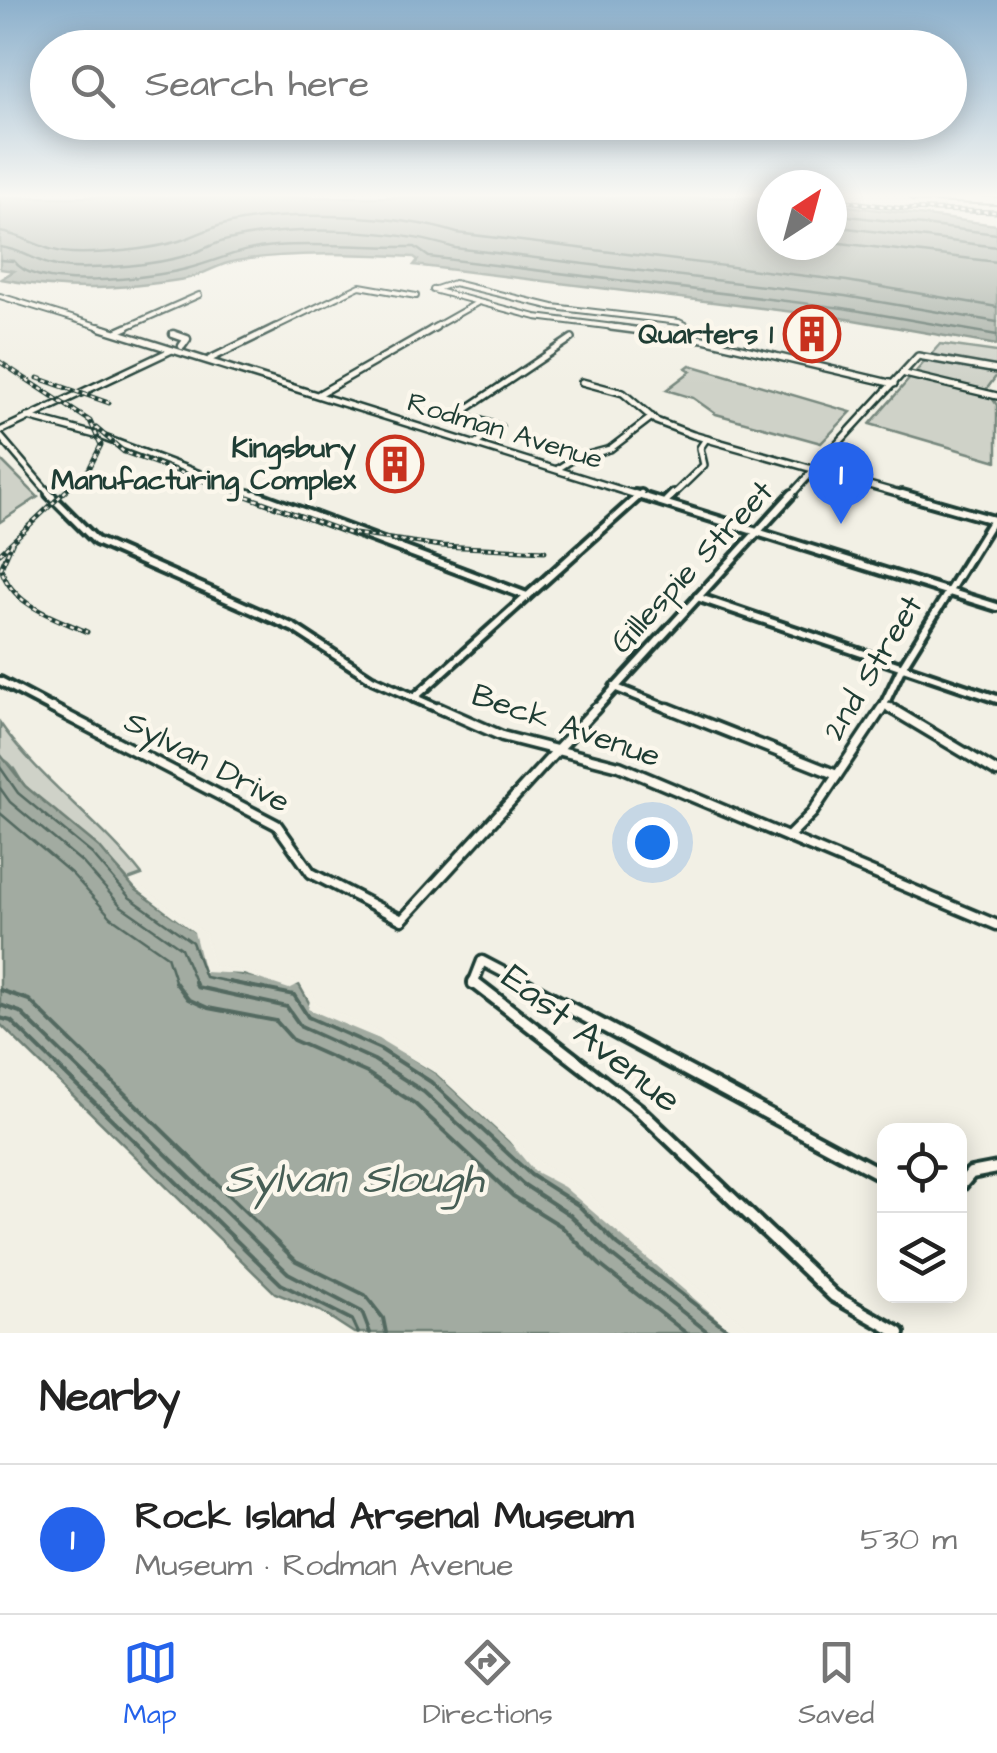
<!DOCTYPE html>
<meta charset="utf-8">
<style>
:root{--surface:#fff;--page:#f2f2f2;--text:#222;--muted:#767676;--line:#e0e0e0;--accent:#2563eb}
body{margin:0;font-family:"Architects Daughter",sans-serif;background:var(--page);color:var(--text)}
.controls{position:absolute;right:30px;bottom:30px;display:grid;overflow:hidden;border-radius:20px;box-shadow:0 5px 25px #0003}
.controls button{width:90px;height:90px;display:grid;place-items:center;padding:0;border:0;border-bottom:2px solid var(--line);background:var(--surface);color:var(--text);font:50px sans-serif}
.compass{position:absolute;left:757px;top:170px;width:90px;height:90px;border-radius:50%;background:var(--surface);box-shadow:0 5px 25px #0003;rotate:36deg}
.you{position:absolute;left:652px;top:842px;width:35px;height:35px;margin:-25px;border:8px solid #fff;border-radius:50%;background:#1a73e8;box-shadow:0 0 0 15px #1a73e833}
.badge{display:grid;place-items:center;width:65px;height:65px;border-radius:50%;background:var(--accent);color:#fff;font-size:32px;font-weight:700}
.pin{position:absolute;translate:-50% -82px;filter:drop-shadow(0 2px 5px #0008)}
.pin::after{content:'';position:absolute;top:52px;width:35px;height:30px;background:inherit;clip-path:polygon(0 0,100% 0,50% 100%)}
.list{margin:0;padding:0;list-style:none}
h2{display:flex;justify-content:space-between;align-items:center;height:130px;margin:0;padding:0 40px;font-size:42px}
h2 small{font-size:32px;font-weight:400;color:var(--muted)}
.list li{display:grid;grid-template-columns:65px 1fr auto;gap:30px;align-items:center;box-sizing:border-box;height:150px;padding:0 40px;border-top:2px solid var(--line)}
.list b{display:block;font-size:38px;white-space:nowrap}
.list p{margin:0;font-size:32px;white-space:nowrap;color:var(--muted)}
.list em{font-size:32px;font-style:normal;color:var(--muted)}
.icon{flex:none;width:55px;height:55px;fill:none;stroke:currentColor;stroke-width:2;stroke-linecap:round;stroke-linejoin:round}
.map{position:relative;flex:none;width:997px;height:1333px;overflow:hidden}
.search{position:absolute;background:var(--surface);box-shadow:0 5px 25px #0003;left:30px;right:30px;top:30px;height:110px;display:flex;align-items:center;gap:25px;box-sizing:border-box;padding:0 35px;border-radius:55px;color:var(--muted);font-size:38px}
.sheet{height:280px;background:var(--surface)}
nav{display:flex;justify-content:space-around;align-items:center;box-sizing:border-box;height:140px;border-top:2px solid var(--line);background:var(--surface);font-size:28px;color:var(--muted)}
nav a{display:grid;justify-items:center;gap:5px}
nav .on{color:var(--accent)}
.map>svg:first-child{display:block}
.green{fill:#cfd2c8;stroke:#77887e;stroke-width:2.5}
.water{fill:#a2aba1;stroke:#6e7f75;stroke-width:2.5}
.pier{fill:#f2f0e5}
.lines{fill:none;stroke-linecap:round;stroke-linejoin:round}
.shore-far1{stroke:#536960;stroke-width:2.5}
.shore{stroke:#536960;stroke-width:4}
.minor-far4-casing{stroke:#1f3d34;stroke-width:8}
.minor-far3-casing{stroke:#1f3d34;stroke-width:10}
.minor-far2-casing{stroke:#1f3d34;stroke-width:14}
.minor-far1-casing{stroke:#1f3d34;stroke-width:15}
.minor-casing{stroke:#1f3d34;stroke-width:18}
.tertiary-casing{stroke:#1f3d34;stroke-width:11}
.primary-casing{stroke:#1f3d34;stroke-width:10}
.minor-far4{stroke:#fbf7ec;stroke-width:4}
.minor-far3{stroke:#fbf7ec;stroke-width:5}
.minor-far2{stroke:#fbf7ec;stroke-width:6}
.minor-far1{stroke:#fbf7ec;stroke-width:8}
.minor{stroke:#fbf7ec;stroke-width:10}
.tertiary{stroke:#fbf7ec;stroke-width:6}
.primary{stroke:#fbf7ec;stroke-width:6}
.rail-casing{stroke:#1f3d34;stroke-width:5}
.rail{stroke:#fbf7ec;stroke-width:2.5;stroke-dasharray:4;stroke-linecap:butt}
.labels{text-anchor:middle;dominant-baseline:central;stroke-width:9;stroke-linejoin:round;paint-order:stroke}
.far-poi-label{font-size:28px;font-weight:bold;fill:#1f3d34;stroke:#fbf7ec;text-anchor:end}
.far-street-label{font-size:28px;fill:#1f3d34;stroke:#fbf7ec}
.street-label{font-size:32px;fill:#1f3d34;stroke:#fbf7ec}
.near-street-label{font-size:38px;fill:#1f3d34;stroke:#fbf7ec}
.near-water-label{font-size:42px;font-style:italic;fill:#465e55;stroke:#fbf7ec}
</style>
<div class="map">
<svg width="997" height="1333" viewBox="0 0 997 1333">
<rect width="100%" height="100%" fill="#f2f0e5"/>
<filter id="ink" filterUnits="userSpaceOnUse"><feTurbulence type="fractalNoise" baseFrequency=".01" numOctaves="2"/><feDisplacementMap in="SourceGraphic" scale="20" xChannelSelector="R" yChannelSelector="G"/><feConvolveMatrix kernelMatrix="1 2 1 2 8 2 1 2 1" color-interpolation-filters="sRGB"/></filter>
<g filter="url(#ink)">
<g class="green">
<path d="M940,344L997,352V375L986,390L997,405V461L870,424Z"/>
<path d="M690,365L851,412L821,443L716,414L693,398L666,390L691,371L686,368Z"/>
<path d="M0,459L38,497L0,522Z"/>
<path d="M0,723C40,781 99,820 142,875L128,880C97,845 59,819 26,787C16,776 15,763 0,758Z"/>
</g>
<g class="water">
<path d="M0,197H772V245H832V204L997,225V345L842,318L414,265L418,260L414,257C356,254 294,251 236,261C217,264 203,276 185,279C118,290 68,292 1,279L14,271L0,269Z"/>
<path d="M0,754L25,786L99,847L135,889L202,937L210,969L299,985L312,1008L384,1040L437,1074L537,1167L585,1197L625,1237L751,1333H354L320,1311L275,1293L0,1024Z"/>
</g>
<g class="pier">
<path d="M144,888L206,934L214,966L303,982L289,989L244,974L204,972L194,932L141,892Z"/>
<path d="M312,992L316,1004L387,1035L440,1070L540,1163L588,1193L628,1234L756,1333H737L726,1326L564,1187L534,1171L509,1141L437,1074L379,1039L308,1009Z"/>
</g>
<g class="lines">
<g class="shore-far1">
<path d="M832,214L997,234"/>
<path d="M832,226L997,247"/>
<path d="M0,232C27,236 44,252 72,253C103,254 148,250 179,241C193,237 207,229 222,225C282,210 399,214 457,233L847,281L997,307"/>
<path d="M832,242L997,262"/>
<path d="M0,247C27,250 40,267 71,268C105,269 153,265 185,256C200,252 213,243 228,240C292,225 394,228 455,248L845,296L997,322"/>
<path d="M0,260L14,261C37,293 149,278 186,269C218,261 240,248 275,246C321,243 369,247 415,247L429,257L843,308L997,335"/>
<path d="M0,767L18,793L92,854L129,897L192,942L205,977L241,984"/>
<path d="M0,788L10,802L83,863L121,906L181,948L196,984"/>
<path d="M0,813L72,874L111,917L167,956L176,984"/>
</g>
<g class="shore">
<path d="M175,982L188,999L208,1008L276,1021L293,1040L367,1073L414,1103L513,1196L561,1226L600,1265L686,1333"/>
<path d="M195,982L197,987L287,1007L301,1027L374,1060L424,1092L523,1184L570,1215L610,1254L709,1333"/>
<path d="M229,982L294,995L308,1017L380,1049L431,1082L531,1175L578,1205L618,1245L732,1333"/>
<path d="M0,990L29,1000L296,1261L365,1295L383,1318L386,1333"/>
<path d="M0,1005L20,1012L288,1273L362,1312L370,1333"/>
<path d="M0,1018L11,1021L281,1284L352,1320L358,1333"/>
</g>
<g class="minor-far4-casing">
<g id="minor-far4">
<path d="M0,296L107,329"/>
<path d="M122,329L199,295"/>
<path d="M271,329L360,286L416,296"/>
<path d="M431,329L477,303"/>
<path d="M630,329L536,317L433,290L454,283L553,307L679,322L685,325L683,329"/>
</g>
</g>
<g class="minor-far3-casing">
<g id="minor-far3">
<path d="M99,327L643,497"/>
<path d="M611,327L703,339L894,384"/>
<path d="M118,331L127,327"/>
<path d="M680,335L684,327"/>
<path d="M210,359L276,327"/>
<path d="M905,374L997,396"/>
<path d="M582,382L623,393L656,421L693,435L911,497"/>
<path d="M319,394L436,327"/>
<path d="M28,417L99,436L261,497"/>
<path d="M0,431L172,350"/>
<path d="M0,436L52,497"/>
<path d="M477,443L500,427L459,414L572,338"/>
<path d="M559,468L573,459L610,449L652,417"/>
<path d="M638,497L641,494"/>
<path d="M671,497L704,465L700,448L706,439"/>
<path d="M789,497L918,356L997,370"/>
</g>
</g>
<g class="minor-far2-casing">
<g id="minor-far2">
<path d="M49,494L96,541L294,628L372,679L444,711"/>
<path d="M255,494L527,596"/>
<path d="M635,494L997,607"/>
<path d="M902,494L997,521"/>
<path d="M666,501L673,494"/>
<path d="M697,597L997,699"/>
<path d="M0,681L57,711"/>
<path d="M614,687L674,711"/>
<path d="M414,698L641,494"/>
<path d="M885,705L894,711"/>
<path d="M594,711L792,494"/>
<path d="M881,711L902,667L993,520"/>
</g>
</g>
<g class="minor-far1-casing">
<g id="minor-far1">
<path d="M52,708L277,825L311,873L402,920L596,708"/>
<path d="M439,708L502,736L619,766L997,925"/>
<path d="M668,708L837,775"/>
<path d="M890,708L997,772"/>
<path d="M788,837L812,813L882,708"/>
<path d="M473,984L482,961L526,984"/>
</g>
</g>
<g class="minor-casing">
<g id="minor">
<path d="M474,982L638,1109L834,1296L899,1333"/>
<path d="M521,982L884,1176"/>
<path d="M960,1186L971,1173L997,1168"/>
</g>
</g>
<g class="tertiary-casing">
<path id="tertiary" d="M173,334L187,339L182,346"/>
</g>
<g class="primary-casing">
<path id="primary" d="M913,197L997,201"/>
</g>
<use href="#minor-far4" class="minor-far4"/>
<use href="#minor-far3" class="minor-far3"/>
<use href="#minor-far2" class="minor-far2"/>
<use href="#minor-far1" class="minor-far1"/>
<use href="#minor" class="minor"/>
<use href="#tertiary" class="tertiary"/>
<use href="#primary" class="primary"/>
<g class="rail-casing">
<g id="rail">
<path d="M832,199L904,209L997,212"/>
<path d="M0,362L90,421L101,445L89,469L0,553"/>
<path d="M38,378L109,403"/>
<path d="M96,428L124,452L348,533L441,546L545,551"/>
<path d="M12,543L1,568C12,606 54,617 87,632"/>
</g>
</g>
<use href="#rail" class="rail"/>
</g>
</g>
<linearGradient id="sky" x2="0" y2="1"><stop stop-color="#8cb0cc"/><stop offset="0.51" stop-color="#f9f8f3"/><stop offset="1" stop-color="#f9f8f3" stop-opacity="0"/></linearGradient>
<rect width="997" height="384" fill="url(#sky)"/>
<defs>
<g id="building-ring" transform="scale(2.875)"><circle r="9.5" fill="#fbf7ec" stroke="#c8321e" stroke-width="1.5"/><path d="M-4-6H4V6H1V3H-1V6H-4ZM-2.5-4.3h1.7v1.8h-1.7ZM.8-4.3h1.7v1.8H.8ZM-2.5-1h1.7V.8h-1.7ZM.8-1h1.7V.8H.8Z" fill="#c8321e"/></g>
</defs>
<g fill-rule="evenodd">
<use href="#building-ring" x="812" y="334"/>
<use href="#building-ring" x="395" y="464"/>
</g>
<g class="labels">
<g class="far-poi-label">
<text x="773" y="334">Quarters 1</text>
<text x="356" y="448">Kingsbury<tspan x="356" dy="32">Manufacturing Complex</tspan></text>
</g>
<g class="far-street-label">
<text transform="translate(505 431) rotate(17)">Rodman Avenue</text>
</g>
<g class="street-label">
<text transform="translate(692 567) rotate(-47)">Gillespie Street</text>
<text transform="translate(873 668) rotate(-59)">2nd Street</text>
<text transform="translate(566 726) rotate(19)">Beck Avenue</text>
<text transform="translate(207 762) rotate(28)">Sylvan Drive</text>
</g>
<g class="near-street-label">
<text transform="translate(591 1039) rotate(38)">East Avenue</text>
</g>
<g class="near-water-label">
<text x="354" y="1180">Sylvan Slough</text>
</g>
</g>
</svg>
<div class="controls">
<button><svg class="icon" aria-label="locate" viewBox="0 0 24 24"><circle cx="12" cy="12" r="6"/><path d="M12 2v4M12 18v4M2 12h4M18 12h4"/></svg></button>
<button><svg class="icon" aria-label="layers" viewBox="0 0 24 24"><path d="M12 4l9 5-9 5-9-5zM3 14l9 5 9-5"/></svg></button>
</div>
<svg class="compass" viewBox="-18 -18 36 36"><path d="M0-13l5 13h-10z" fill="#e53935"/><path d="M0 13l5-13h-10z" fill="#767676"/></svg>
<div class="you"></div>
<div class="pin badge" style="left:841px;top:524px">1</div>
<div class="search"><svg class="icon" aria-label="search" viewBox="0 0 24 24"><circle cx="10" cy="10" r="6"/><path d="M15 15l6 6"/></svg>Search here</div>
</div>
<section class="sheet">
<h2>Nearby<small></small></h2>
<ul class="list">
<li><span class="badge">1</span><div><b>Rock Island Arsenal Museum</b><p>Museum · Rodman Avenue</p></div><em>530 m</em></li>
</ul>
</section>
<nav>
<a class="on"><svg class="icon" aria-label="map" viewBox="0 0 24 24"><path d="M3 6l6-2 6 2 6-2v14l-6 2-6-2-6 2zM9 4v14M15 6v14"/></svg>Map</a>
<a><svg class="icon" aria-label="directions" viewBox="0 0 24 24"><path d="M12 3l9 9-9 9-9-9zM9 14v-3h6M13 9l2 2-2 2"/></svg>Directions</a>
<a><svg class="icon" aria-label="saved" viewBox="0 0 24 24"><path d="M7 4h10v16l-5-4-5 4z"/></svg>Saved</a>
</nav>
